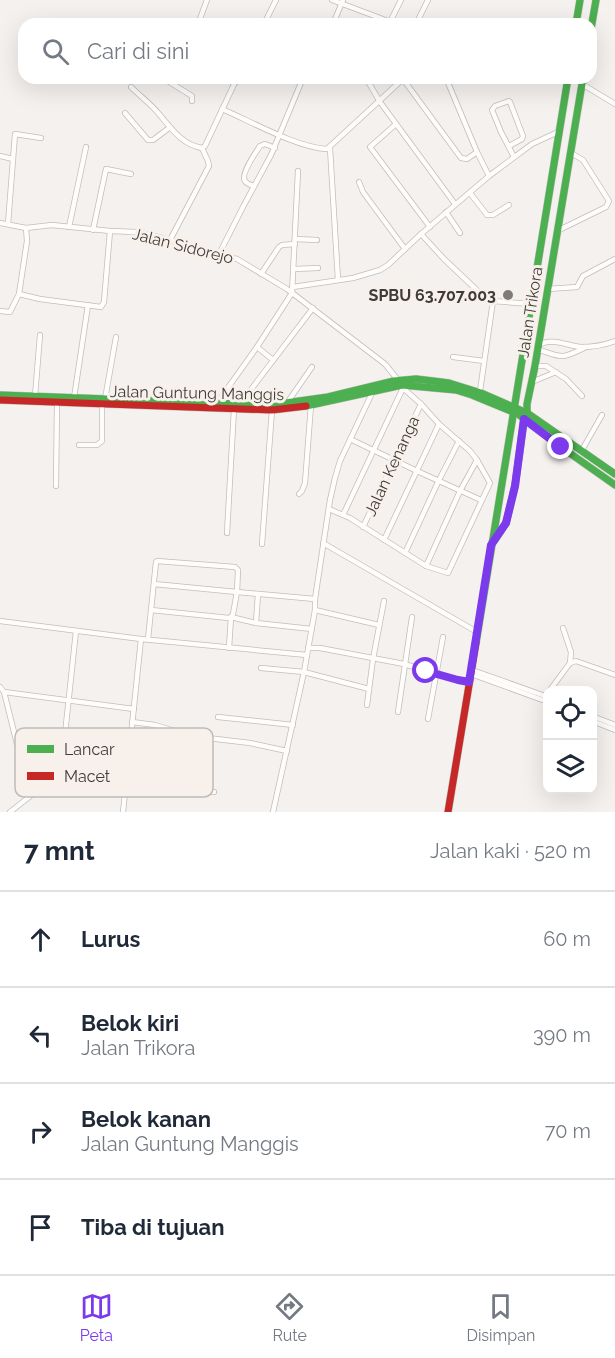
<!DOCTYPE html>
<html lang="id">
<meta charset="utf-8">
<style>
:root{--surface:#fff;--page:#f6f6f7;--text:#1f2937;--muted:#747a83;--line:#e0e1e3;--accent:#7c3aed}
body{margin:0;font-family:Raleway,sans-serif;background:var(--page);color:var(--text)}
.controls{position:absolute;right:18px;bottom:18px;display:grid;overflow:hidden;border-radius:12px;box-shadow:0 6px 24px #0002}
.controls button{width:54px;height:54px;display:grid;place-items:center;padding:0;border:0;border-bottom:2px solid var(--line);background:var(--surface);color:var(--text);font:30px sans-serif}
.stop{position:absolute;width:18px;height:18px;margin:-14px;border:4px solid #7c3aed;border-radius:50%;background:#fff}
.stop.end{background:#7c3aed;border-color:#fff;box-shadow:0 2px 6px #0008}
.list{margin:0;padding:0;list-style:none}
h2{display:flex;justify-content:space-between;align-items:center;height:78px;margin:0;padding:0 24px;font-size:26px}
h2 small{font-size:20px;font-weight:400;color:var(--muted)}
.list li{display:grid;grid-template-columns:39px 1fr auto;gap:18px;align-items:center;box-sizing:border-box;height:96px;padding:0 24px;border-top:2px solid var(--line)}
.list b{display:block;font-size:22px;white-space:nowrap}
.list p{margin:0;font-size:20px;white-space:nowrap;color:var(--muted)}
.list em{font-size:20px;font-style:normal;color:var(--muted)}
.icon{flex:none;width:33px;height:33px;fill:none;stroke:currentColor;stroke-width:2;stroke-linecap:round;stroke-linejoin:round}
.map{position:relative;flex:none;width:615px;height:812px;overflow:hidden}
.search{position:absolute;background:var(--surface);box-shadow:0 6px 24px #0002;left:18px;right:18px;top:18px;height:66px;display:flex;align-items:center;gap:15px;box-sizing:border-box;padding:0 21px;border-radius:18px;color:var(--muted);font-size:22px}
.sheet{height:462px;background:var(--surface)}
nav{display:flex;justify-content:space-around;align-items:center;box-sizing:border-box;height:84px;border-top:2px solid var(--line);background:var(--surface);font-size:16px;color:var(--muted)}
nav a{display:grid;justify-items:center;gap:3px}
nav .on{color:var(--accent)}
.map>svg:first-child{display:block}
.lines{fill:none;stroke-linecap:round;stroke-linejoin:round}
.street-casing{stroke:#c1bebc;stroke-width:6}
.fast-casing{stroke:#c1bebc;stroke-width:8}
.jam-casing{stroke:#c1bebc;stroke-width:8}
.street{stroke:#fefdfc;stroke-width:4.5}
.fast{stroke:#4caf50;stroke-width:7}
.jam{stroke:#c62828;stroke-width:7}
.route{stroke:#7c3aed;stroke-width:8}
.poi-dot{fill:#7e7b78;stroke:#f8f1eb;stroke-width:2}
.labels{text-anchor:middle;dominant-baseline:central;stroke-width:6;stroke-linejoin:round;paint-order:stroke}
.street-label{font-size:16px;fill:#3e3c39;stroke:#f8f1eb}
.poi-label{font-size:16px;font-weight:bold;fill:#3e3c39;stroke:#f8f1eb;text-anchor:end}
.key{fill:#f8f1eb;stroke:#c0bbb6;stroke-width:1.5}
.key-label{font-size:16px;fill:#3e3c39}
</style>
<div class="map">
<svg width="615" height="812" viewBox="0 0 615 812">
<rect width="100%" height="100%" fill="#f5f1ee"/>
<g class="lines">
<g class="street-casing">
<g id="street">
<path d="M332,0L396,24"/>
<path d="M171,22L175,24"/>
<path d="M390,22L401,0"/>
<path d="M198,24L207,0"/>
<path d="M264,24L276,0"/>
<path d="M333,24L343,0"/>
<path d="M416,24L428,0"/>
<path d="M163,78L192,96V101"/>
<path d="M223,78L235,83"/>
<path d="M366,78L380,102L455,204"/>
<path d="M446,78L477,152L489,176"/>
<path d="M403,79L461,158L467,159L477,152"/>
<path d="M582,84L615,104"/>
<path d="M131,87C140,96 151,104 159,114C171,128 182,145 202,148L205,146L237,78"/>
<path d="M222,109C250,121 298,148 327,149L404,78"/>
<path d="M125,113L148,140H153L169,128"/>
<path d="M396,124L370,147L430,227"/>
<path d="M509,146L522,139L523,136L510,102L509,101L495,106L492,110L501,132L514,157"/>
<path d="M330,148L338,280"/>
<path d="M0,156L13,159"/>
<path d="M359,182L363,192L405,249"/>
<path d="M254,186C251,185 247,184 245,181C240,175 256,152 260,146L265,144L275,148"/>
<path d="M470,193L487,215H493L509,205"/>
<path d="M446,212L460,233"/>
<path d="M0,223L26,228L52,225L110,231L136,232L155,236L237,259L287,289L385,364L398,380"/>
<path d="M8,224L15,134L41,138"/>
<path d="M69,227L86,147"/>
<path d="M26,228L27,241L19,294L40,299L101,307L104,302L110,231"/>
<path d="M93,230L106,169L131,174"/>
<path d="M557,231L606,207L609,201L583,160L571,153"/>
<path d="M421,234L444,259L483,296L493,301L531,304"/>
<path d="M295,239L317,240"/>
<path d="M170,240L209,166L208,161L202,148"/>
<path d="M219,254L244,205L271,155L303,78"/>
<path d="M294,269L318,268"/>
<path d="M261,274L279,247L282,245L295,244"/>
<path d="M293,287L353,278L380,270L388,265L421,234L489,176L532,144L558,132"/>
<path d="M548,289L577,287L583,276L615,259"/>
<path d="M0,311L10,312L19,294"/>
<path d="M539,345C551,337 568,346 581,347C593,347 604,345 615,341"/>
<path d="M257,347L273,360"/>
<path d="M537,349C562,357 560,360 584,348"/>
<path d="M453,357L484,361"/>
<path d="M535,366H546L566,379L582,396"/>
<path d="M532,382L556,372"/>
<path d="M480,391L493,301"/>
<path d="M35,396L40,335"/>
<path d="M74,398L88,305"/>
<path d="M105,399L116,337"/>
<path d="M217,403L257,347L292,293L298,171"/>
<path d="M287,403L312,367"/>
<path d="M240,404L313,308"/>
<path d="M350,439L417,471L481,500"/>
<path d="M79,445H97L102,441V404"/>
<path d="M582,450L602,415"/>
<path d="M56,486L57,403"/>
<path d="M299,494L302,491L305,483L311,405"/>
<path d="M329,509L350,518L426,566L448,573L490,483L477,460L470,451L439,424L421,404L403,388"/>
<path d="M343,515L403,388"/>
<path d="M363,527L421,404"/>
<path d="M227,533L234,409"/>
<path d="M384,540L439,424"/>
<path d="M323,543L477,632"/>
<path d="M262,544L272,410"/>
<path d="M405,553L439,480L459,441"/>
<path d="M426,566L460,491L477,460"/>
<path d="M151,610L229,618L231,617L233,614L237,592L315,599"/>
<path d="M315,610L379,625"/>
<path d="M0,621L141,639"/>
<path d="M256,623L258,594"/>
<path d="M148,639L156,562L157,561L235,567L238,570L237,592L154,584"/>
<path d="M229,648L231,617L256,623L312,629"/>
<path d="M308,648H320L404,664L458,680L469,682"/>
<path d="M570,663L576,661L615,675"/>
<path d="M261,668L304,672L369,689"/>
<path d="M472,670L548,697"/>
<path d="M471,674L548,702"/>
<path d="M0,687L4,692L19,752L22,755L71,764L128,769"/>
<path d="M550,690L570,663L571,652L563,628"/>
<path d="M4,692L134,709"/>
<path d="M367,705L373,659L384,601"/>
<path d="M398,712L412,617"/>
<path d="M592,716L615,725"/>
<path d="M218,717L293,725"/>
<path d="M428,719L443,637"/>
<path d="M592,721L615,730"/>
<path d="M132,722L155,725L191,736L250,743L287,751"/>
<path d="M62,762L76,631"/>
<path d="M125,789L164,792H214"/>
<path d="M10,812L71,764"/>
<path d="M123,812L141,639L307,655"/>
<path d="M273,812L304,672L315,610V599L330,500L335,478L340,461L373,391"/>
</g>
</g>
<g class="fast-casing">
<g id="fast">
<path d="M576,24L580,0"/>
<path d="M591,29L596,0"/>
<path d="M0,395L271,405L328,397L394,381L416,379L433,381L449,383L481,393L527,413L615,474"/>
<path d="M306,406L402,385L456,390L472,395L518,414L561,447L615,485"/>
<path d="M494,541L506,523L515,486L524,419L527,413V404L535,366L583,78"/>
<path d="M476,643L568,78"/>
</g>
</g>
<g class="jam-casing">
<g id="jam">
<path d="M0,400L272,410L306,406"/>
<path d="M448,812L476,643"/>
</g>
</g>
<use href="#street" class="street"/>
<use href="#fast" class="fast"/>
<use href="#jam" class="jam"/>
</g>
<g class="lines">
<path class="route" d="M426,671L458,680L469,682L491,545L506,523L515,486L524,419L561,447"/>
</g>
<circle class="poi-dot" cx="508" cy="295" r="6"/>
<g class="labels">
<g class="street-label">
<text transform="translate(183 246) rotate(14)">Jalan Sidorejo</text>
<text transform="translate(530 312) rotate(-81)">Jalan Trikora</text>
<text transform="translate(197 393) rotate(1)">Jalan Guntung Manggis</text>
<text transform="translate(392 466) rotate(-65)">Jalan Kenanga</text>
</g>
<g class="poi-label">
<text x="496" y="295">SPBU 63.707.003</text>
</g>
</g>
<rect x="15" y="728" width="198" height="69" rx="9" class="key"/>
<rect x="27" y="745" width="27" height="8" fill="#4caf50"/>
<rect x="27" y="772" width="27" height="8" fill="#c62828"/>
<g class="key-label">
<text x="64" y="755">Lancar</text>
<text x="64" y="782">Macet</text>
</g>
</svg>
<div class="controls">
<button><svg class="icon" aria-label="locate" viewBox="0 0 24 24"><circle cx="12" cy="12" r="6"/><path d="M12 2v4M12 18v4M2 12h4M18 12h4"/></svg></button>
<button><svg class="icon" aria-label="layers" viewBox="0 0 24 24"><path d="M12 4l9 5-9 5-9-5zM3 14l9 5 9-5"/></svg></button>
</div>
<div class="stop" style="left:426px;top:671px"></div>
<div class="stop end" style="left:561px;top:447px"></div>
<div class="search"><svg class="icon" aria-label="search" viewBox="0 0 24 24"><circle cx="10" cy="10" r="6"/><path d="M15 15l6 6"/></svg>Cari di sini</div>
</div>
<section class="sheet">
<h2>7 mnt<small>Jalan kaki · 520 m</small></h2>
<ul class="list">
<li><svg class="icon" aria-label="ahead" viewBox="0 0 24 24"><path d="M12 20V5M6 11l6-6 6 6"/></svg><div><b>Lurus</b></div><em>60 m</em></li>
<li><svg class="icon" aria-label="left" viewBox="0 0 24 24"><path d="M17 20v-9H6M10 6l-5 5 5 5"/></svg><div><b>Belok kiri</b><p>Jalan Trikora</p></div><em>390 m</em></li>
<li><svg class="icon" aria-label="right" viewBox="0 0 24 24"><path d="M7 20v-9h11M14 6l5 5-5 5"/></svg><div><b>Belok kanan</b><p>Jalan Guntung Manggis</p></div><em>70 m</em></li>
<li><svg class="icon" aria-label="arrive" viewBox="0 0 24 24"><path d="M6 21V4h12l-3 4 3 4H6"/></svg><div><b>Tiba di tujuan</b></div></li>
</ul>
</section>
<nav>
<a class="on"><svg class="icon" aria-label="map" viewBox="0 0 24 24"><path d="M3 6l6-2 6 2 6-2v14l-6 2-6-2-6 2zM9 4v14M15 6v14"/></svg>Peta</a>
<a><svg class="icon" aria-label="directions" viewBox="0 0 24 24"><path d="M12 3l9 9-9 9-9-9zM9 14v-3h6M13 9l2 2-2 2"/></svg>Rute</a>
<a><svg class="icon" aria-label="saved" viewBox="0 0 24 24"><path d="M7 4h10v16l-5-4-5 4z"/></svg>Disimpan</a>
</nav>
